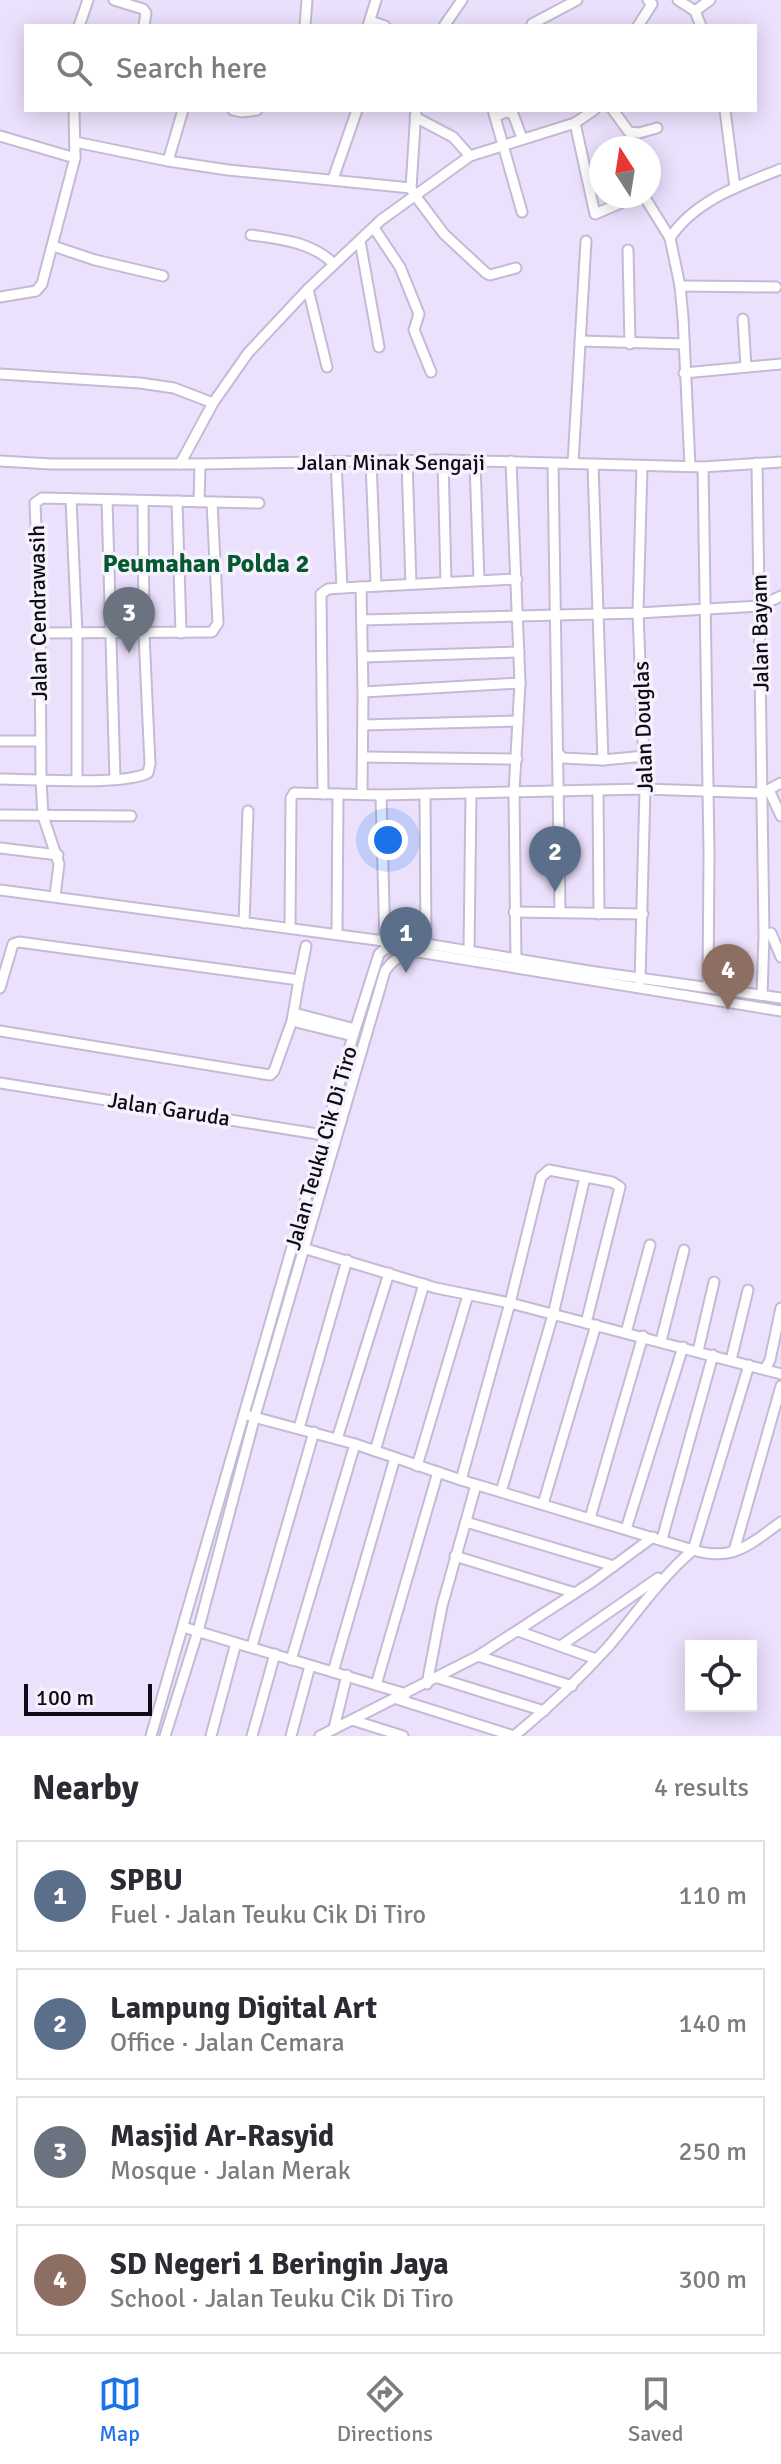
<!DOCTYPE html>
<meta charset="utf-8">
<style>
:root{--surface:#fff;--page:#f2f2f3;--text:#2b2b33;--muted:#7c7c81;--line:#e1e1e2;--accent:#1a73e8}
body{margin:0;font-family:Signika,sans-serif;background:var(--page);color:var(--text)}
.controls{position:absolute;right:24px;bottom:24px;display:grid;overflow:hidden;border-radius:0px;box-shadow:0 4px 20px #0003}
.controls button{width:72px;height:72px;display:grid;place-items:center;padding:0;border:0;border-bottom:2px solid var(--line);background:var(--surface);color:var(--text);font:40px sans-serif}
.compass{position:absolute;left:589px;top:136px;width:72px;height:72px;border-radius:50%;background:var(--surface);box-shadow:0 4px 20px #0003;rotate:348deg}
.scale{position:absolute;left:24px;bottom:20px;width:128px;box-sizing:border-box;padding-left:8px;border:4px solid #0e0b14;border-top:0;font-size:22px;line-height:28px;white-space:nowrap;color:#0e0b14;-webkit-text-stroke:6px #f6f2fd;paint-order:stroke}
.you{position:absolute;left:388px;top:840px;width:28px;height:28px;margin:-20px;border:6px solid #fff;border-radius:50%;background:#1a73e8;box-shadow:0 0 0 12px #1a73e833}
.badge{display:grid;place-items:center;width:52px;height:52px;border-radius:50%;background:var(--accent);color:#fff;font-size:26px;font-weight:700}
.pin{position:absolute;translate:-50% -66px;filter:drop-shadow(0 2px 4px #0008)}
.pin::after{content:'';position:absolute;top:42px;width:28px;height:24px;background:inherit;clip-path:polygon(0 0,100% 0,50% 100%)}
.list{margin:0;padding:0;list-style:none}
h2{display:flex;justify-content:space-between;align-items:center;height:104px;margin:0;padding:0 32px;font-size:34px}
h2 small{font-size:26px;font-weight:400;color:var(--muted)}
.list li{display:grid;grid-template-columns:52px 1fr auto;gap:24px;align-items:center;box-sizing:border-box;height:112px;margin:0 16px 16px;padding:0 16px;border:2px solid var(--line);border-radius:0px}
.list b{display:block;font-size:30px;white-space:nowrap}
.list p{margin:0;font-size:26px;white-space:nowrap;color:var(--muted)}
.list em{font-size:26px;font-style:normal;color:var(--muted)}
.icon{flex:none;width:44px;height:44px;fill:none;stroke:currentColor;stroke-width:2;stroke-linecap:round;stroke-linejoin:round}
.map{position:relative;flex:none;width:781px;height:1736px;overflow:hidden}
.search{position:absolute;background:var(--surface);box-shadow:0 4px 20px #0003;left:24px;right:24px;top:24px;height:88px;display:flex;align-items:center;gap:20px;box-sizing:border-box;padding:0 28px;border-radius:0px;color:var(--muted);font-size:30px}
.sheet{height:616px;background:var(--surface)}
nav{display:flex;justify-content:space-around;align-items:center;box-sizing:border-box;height:112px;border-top:2px solid var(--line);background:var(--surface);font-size:22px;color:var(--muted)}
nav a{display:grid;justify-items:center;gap:4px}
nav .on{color:var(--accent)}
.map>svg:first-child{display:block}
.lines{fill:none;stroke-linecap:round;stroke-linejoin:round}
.minor-casing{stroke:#c5bad5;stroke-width:13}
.minor{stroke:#fff;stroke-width:9}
.labels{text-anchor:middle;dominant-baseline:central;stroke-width:7;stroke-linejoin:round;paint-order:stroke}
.street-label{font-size:22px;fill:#0e0b14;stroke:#f6f2fd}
.quarter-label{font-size:26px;font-weight:bold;fill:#05582f;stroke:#f6f2fd}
</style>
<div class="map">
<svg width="781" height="1736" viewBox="0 0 781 1736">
<rect width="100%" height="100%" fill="#ece1fd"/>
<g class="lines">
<g class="minor-casing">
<g id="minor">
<path d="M114,0L143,9L146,13L144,26"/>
<path d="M678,0L695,11L701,26"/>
<path d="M695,11L710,0"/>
<path d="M370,21L385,26"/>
<path d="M532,24L577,0"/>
<path d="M79,26L88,0"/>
<path d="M305,26L307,0"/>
<path d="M368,26L376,0"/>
<path d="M444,26L462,0"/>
<path d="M638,26L652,4L648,0"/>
<path d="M233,110L242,112L257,110"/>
<path d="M416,110L411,188L414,194L444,234L486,273L490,275L516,268"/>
<path d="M493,110L522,212"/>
<path d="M613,110L629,132L639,133L657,128"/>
<path d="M725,110L735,188"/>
<path d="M496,116L506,112L513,114L522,138"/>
<path d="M415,117L453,137L470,156"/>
<path d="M575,123L595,214L637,196"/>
<path d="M0,136L75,158"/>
<path d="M75,142L168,161L228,170L411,188"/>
<path d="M168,161L183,110"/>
<path d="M333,179L357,110"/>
<path d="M644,196L670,238"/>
<path d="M374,228L400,267L419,314L414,330L431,372"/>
<path d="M251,235C281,239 312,242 334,264"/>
<path d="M360,241L379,347"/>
<path d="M53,246L95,260L163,276"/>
<path d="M628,250L630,344"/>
<path d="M680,286L776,287"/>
<path d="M308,289L327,367"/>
<path d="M0,297L36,291L42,284L75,158L74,110"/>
<path d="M743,319L746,367"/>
<path d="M580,341L684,344"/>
<path d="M684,373L781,364"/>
<path d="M0,374L140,383L174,388L213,403"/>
<path d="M443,460L446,582"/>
<path d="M0,461L51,464H200L443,460L703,467L781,462"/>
<path d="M336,461L342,588"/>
<path d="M371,461L376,586"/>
<path d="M407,461L411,584"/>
<path d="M511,461L520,683L514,792L516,961"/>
<path d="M475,462L479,580"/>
<path d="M573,463L586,241"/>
<path d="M757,463L764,936L762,995"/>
<path d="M180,464L213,403L248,353L308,289L381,220L470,156L575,123L594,110"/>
<path d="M553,464L560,912"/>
<path d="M593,465L603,760"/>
<path d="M690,466L683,317L680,286L670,238C695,200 741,185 781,169"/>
<path d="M703,467L709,853L708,987"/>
<path d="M71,499L77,634V779"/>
<path d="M107,500L115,779"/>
<path d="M177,501L181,633"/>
<path d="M199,502L200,464"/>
<path d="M361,587L363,692L362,794"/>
<path d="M362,620L638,613L760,606L781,596"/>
<path d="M40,633L212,632L218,623L212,502"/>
<path d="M363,657L519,652"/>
<path d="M363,692L520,683"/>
<path d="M363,725L518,721"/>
<path d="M0,741H40"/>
<path d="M559,754L563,758L603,760L645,756"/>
<path d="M363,757L517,759"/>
<path d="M0,779C33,779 122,786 148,773L150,764L144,634L143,501"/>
<path d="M769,790L781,816"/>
<path d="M598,791L599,914"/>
<path d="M323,794L321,594L328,589L342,588L517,579"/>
<path d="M381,795L385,944"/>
<path d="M425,795L426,944"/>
<path d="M0,815L131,816"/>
<path d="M0,848L58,855"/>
<path d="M0,890L384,941"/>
<path d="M55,896L59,864L43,816L41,779L40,623L35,503L42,498L259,503"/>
<path d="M514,912L643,914"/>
<path d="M244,923L248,811"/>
<path d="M290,927L291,798L294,793L381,795L645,789L762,793L781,783"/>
<path d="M771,933L781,957"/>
<path d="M337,934L338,794"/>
<path d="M469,951L471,794"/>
<path d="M299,980L306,946"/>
<path d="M640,981L645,789L638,613L642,466"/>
<path d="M0,988L13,944L19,942L299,980L292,1021L274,1071L270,1075L0,1031"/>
<path d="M294,1013L355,1029"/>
<path d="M292,1021L353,1036"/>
<path d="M0,1083L330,1136"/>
<path d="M303,1248L436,1288L510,1303L781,1374"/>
<path d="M626,1333L650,1245"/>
<path d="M661,1341L684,1250"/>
<path d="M698,1351L714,1282"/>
<path d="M731,1360L748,1290"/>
<path d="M765,1369L770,1360L781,1308"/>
<path d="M250,1416L355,1444L461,1480L693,1550L749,1365"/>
<path d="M299,1428L347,1260"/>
<path d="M337,1439L389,1273"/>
<path d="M375,1451L424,1284"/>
<path d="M417,1466L468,1295"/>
<path d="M461,1480L510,1303L541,1177L549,1170L612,1182L620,1187L586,1323"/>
<path d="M501,1492L553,1315L585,1177"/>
<path d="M543,1504L596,1325"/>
<path d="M590,1518L643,1336"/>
<path d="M466,1522L614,1566"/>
<path d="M626,1529L683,1347"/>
<path d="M662,1539L713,1355"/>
<path d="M734,1551L781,1386"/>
<path d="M455,1556L575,1593"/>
<path d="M183,1627L406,1694"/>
<path d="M518,1631L596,1659"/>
<path d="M562,1645L658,1578"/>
<path d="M252,1646L314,1432"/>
<path d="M478,1656L572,1686"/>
<path d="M291,1660L355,1444"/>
<path d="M333,1672L395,1458"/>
<path d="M438,1678L544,1711"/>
<path d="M427,1684L442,1606L476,1485"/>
<path d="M376,1685L438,1472"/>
<path d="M397,1699L514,1736"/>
<path d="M352,1720L403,1736"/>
<path d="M334,1728L347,1675"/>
<path d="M151,1736L353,1036L379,954C393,941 408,943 426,944L589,971L781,998"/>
<path d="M165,1736L198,1631L255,1416L385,971C394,958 402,954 418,952L781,1011"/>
<path d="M211,1736L236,1643"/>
<path d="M252,1736L275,1654"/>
<path d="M291,1736L310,1666"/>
<path d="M320,1736L478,1656L592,1582L653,1537"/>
<path d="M514,1736C548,1708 579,1679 608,1647C636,1614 660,1578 693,1550C733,1562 749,1545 781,1522"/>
</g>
</g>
<use href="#minor" class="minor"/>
</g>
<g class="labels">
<g class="street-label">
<text x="391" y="462">Jalan Minak Sengaji</text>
<text transform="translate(38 613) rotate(-91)">Jalan Cendrawasih</text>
<text transform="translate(760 633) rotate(-91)">Jalan Bayam</text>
<text transform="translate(643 727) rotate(-92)">Jalan Douglas</text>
<text transform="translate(169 1109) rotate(9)">Jalan Garuda</text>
<text transform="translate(321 1148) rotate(-74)">Jalan Teuku Cik Di Tiro</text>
</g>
<g class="quarter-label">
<text x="206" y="564">Peumahan Polda 2</text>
</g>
</g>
</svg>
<div class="controls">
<button><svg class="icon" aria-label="locate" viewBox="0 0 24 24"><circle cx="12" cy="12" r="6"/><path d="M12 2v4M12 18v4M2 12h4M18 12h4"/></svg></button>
</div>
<svg class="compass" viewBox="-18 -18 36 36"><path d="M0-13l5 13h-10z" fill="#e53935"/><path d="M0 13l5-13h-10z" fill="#7c7c81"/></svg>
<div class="scale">100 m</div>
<div class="you"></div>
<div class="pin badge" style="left:406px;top:973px;background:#5c6f8a">1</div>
<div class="pin badge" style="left:555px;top:892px;background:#5c6f8a">2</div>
<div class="pin badge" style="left:129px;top:653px;background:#6b7280">3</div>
<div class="pin badge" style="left:728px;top:1010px;background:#8d6e63">4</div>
<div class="search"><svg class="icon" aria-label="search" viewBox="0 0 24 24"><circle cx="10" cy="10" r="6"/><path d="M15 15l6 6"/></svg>Search here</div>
</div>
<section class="sheet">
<h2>Nearby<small>4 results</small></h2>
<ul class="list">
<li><span class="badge" style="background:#5c6f8a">1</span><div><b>SPBU</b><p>Fuel · Jalan Teuku Cik Di Tiro</p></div><em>110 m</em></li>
<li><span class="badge" style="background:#5c6f8a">2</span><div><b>Lampung Digital Art</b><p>Office · Jalan Cemara</p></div><em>140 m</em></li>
<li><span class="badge" style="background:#6b7280">3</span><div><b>Masjid Ar-Rasyid</b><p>Mosque · Jalan Merak</p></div><em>250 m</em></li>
<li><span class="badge" style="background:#8d6e63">4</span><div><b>SD Negeri 1 Beringin Jaya</b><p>School · Jalan Teuku Cik Di Tiro</p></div><em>300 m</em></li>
</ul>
</section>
<nav>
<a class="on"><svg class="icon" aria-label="map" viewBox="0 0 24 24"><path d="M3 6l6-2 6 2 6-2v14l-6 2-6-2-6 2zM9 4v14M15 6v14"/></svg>Map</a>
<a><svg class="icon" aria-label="directions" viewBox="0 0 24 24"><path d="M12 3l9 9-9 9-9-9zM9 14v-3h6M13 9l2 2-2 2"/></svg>Directions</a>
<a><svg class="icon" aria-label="saved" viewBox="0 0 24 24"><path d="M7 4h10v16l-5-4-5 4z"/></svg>Saved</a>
</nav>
